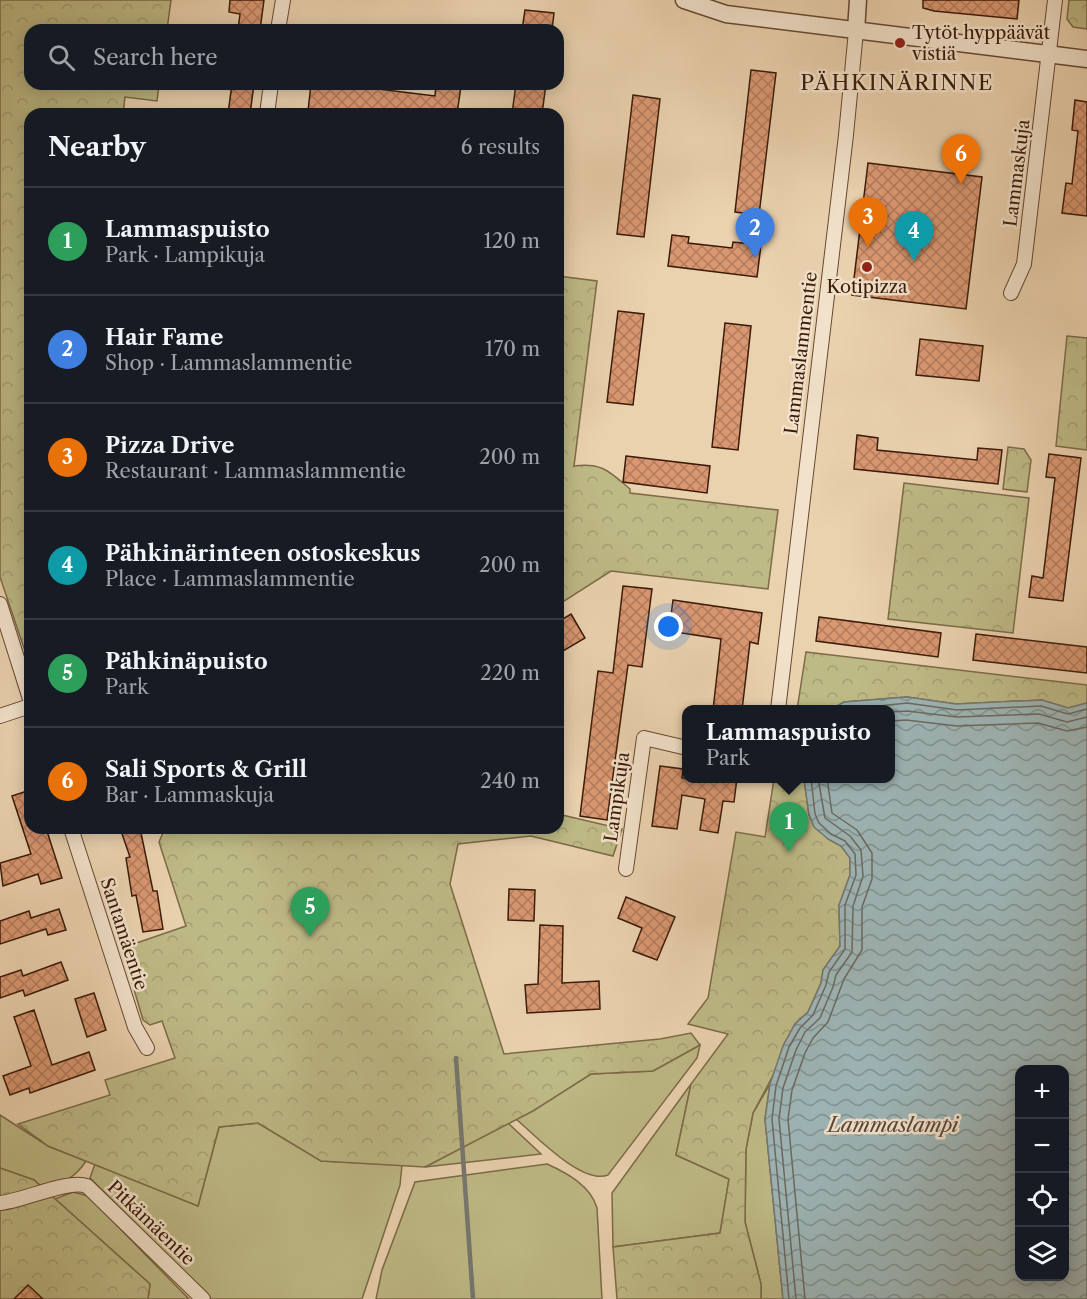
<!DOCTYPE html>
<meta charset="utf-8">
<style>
:root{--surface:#171b24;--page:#20242c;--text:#f1f3f6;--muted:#9ea1a6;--line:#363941;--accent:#c59692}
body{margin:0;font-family:"Libre Caslon Text",serif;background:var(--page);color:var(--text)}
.controls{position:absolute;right:18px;bottom:18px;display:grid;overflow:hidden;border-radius:12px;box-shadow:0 3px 15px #0003}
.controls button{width:54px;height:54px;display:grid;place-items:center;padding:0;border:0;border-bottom:2px solid var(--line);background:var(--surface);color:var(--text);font:30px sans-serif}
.you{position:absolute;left:669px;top:627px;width:21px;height:21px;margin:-15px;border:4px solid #fff;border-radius:50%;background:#1a73e8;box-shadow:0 0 0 9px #1a73e833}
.badge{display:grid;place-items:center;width:39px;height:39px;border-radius:50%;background:var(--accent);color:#fff;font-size:20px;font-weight:700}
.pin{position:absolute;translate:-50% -50px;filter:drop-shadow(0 2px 3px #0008)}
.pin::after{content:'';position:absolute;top:32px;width:21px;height:18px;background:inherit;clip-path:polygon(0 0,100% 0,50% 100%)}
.popup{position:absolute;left:682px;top:705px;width:213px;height:78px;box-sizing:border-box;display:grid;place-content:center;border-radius:12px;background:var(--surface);filter:drop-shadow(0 2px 4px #0005);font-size:20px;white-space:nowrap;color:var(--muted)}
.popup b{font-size:22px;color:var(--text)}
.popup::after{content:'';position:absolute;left:50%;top:100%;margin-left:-12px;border:12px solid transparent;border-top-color:var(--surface)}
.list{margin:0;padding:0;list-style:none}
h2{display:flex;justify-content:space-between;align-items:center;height:78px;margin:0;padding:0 24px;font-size:26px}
h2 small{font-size:20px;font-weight:400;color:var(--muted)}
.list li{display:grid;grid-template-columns:39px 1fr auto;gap:18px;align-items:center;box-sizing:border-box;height:108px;padding:0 24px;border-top:2px solid var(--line)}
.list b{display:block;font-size:22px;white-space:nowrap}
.list p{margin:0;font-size:20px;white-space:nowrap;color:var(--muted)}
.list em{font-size:20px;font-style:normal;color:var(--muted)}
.icon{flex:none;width:33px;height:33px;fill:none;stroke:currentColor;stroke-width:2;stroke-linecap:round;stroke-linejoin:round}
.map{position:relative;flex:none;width:1087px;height:1299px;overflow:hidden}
.search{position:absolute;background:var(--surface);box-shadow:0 3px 15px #0003;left:24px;top:24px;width:540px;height:66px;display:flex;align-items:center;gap:15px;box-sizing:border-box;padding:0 21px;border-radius:18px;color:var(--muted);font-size:22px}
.panel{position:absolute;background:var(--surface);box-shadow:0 3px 15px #0003;left:24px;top:108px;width:540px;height:726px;border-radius:18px}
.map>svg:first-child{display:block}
.grass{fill:#beba86;stroke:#7c6a48;stroke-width:1.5}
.forest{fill:url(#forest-crowns);stroke:#7c6a48;stroke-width:1.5}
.water{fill:url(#water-waves);stroke:#767771;stroke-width:1.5;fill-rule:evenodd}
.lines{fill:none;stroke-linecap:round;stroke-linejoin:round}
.shore{stroke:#6c6860;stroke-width:1.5}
.stream{stroke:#767771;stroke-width:4.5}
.building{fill:url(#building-cross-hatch);stroke:#3b1a09;stroke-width:1.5}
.minor-casing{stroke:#674832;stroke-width:16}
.tertiary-casing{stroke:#674832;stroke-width:19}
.minor{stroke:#f2e2cb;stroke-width:14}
.tertiary{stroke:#f2e2cb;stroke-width:16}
.poi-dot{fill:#8f2418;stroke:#f2e2cb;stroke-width:2}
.labels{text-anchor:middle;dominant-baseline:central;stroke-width:5;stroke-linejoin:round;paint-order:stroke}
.poi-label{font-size:18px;fill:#3b1a09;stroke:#f2e2cb;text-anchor:start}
.street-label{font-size:18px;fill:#3b1a09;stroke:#f2e2cb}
.water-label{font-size:20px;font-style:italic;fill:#58483d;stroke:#f2e2cb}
.quarter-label{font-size:21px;letter-spacing:1.5px;fill:#3b1a09;stroke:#f2e2cb}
</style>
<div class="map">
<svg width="1087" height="1299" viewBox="0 0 1087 1299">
<defs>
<pattern id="forest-crowns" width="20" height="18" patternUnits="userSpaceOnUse" patternTransform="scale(1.5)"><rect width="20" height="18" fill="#beba86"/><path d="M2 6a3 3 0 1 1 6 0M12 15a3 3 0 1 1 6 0" fill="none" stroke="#a49f72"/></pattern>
<pattern id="water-waves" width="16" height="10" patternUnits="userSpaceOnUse" patternTransform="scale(1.5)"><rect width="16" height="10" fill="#9db5b6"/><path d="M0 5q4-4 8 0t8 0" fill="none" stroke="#819292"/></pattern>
<pattern id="building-cross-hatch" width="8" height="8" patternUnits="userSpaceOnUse" patternTransform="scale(1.5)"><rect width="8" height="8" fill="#da9872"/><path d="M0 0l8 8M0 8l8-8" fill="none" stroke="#b27b5c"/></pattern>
</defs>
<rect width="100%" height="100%" fill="#ebd2af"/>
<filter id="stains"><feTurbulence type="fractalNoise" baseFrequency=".00333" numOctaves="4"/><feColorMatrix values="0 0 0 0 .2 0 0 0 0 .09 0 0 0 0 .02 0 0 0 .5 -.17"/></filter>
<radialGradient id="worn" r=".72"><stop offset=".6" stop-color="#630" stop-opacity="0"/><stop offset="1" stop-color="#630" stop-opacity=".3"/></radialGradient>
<g class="grass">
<path d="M700,1045L697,1058L608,1175C582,1185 536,1136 516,1119L591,1074L653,1071Z"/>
<path d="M691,1084L676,1155L729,1179L720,1233L613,1247L612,1193Z"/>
<path d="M770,1084L765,1119L783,1299H761V1284L745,1222L746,1149L753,1113Z"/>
<path d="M0,1115L48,1146L86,1161C75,1178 63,1183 45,1190L34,1180L0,1168Z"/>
<path d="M258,1123L321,1161L402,1165L400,1185L362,1299H211L90,1178L95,1164L198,1206L219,1127Z"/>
<path d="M508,1123L541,1154L425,1167Z"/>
<path d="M547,1164C567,1173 591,1186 597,1208L602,1299H376L382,1270L415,1182Z"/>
<path d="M73,1192L88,1196L189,1299H148L150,1284L55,1199Z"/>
</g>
<g class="forest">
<path d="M0,0H171L167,30H30V84H159L157,101L125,97L123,114H30V666L0,577Z"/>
<path d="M1069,0H1087V29L1073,27L1067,19Z"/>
<path d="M558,276L597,281L574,466C602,462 610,472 630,489V493L778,510L768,589L611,571L558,605Z"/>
<path d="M1067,336L1087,338V450L1056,446Z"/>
<path d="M1008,447L1024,449L1031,460L1027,492L1003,489Z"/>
<path d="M904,483L1029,498L1013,633L888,619Z"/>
<path d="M806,652L1087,685V703L1068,708L1042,700L956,704L907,697L844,702L832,709L797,710Z"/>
<path d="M774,779H804L809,815L828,839L841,846L850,858V875L839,905L840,946L823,970L821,983L808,1012L795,1024L783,1046L777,1068L753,1113L746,1149L745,1222L761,1284V1299H617L613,1247L720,1233L729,1179L676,1155L691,1084L728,1034L688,1024L708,998L736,832L765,837Z"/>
<path d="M558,814L622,829L613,856L531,836L458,844L450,884L504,1054L660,1039L691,1033L700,1045L653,1071L591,1074L533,1111L425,1167L321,1161L258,1123L219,1127L198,1206L48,1146L18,1124L110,1095L105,1080L175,1058L162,1021L150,1025L143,1020L122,948L186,926L159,842L165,828H558Z"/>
<path d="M0,1168L34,1180L150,1284L148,1299H0Z"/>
</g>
<path class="water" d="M907,697L956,704L1042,700L1068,708L1087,703V1299H783L765,1119L770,1084L783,1046L795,1024L808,1012L821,983L823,970L840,946L839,905L850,875V858L841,846L828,839L814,827L809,815L804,779L891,778V710L832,709L844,702ZM1020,1070H1064V1276H1020Z"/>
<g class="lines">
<g class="shore">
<path d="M843,710L907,703L957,710L1041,706L1068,714L1087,709"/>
<path d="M891,712L907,711L957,717L1039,714L1067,722L1087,717"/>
<path d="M891,721L906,720L957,726L1038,723L1067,731L1087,727"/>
<path d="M789,1299L772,1119L776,1086L789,1047L800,1028L813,1015L826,985L829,972L845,949V905L856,875L855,854L845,841L831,834L819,823L815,814L811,778"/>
<path d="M796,1299L779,1119L783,1088L796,1050L805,1032L820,1018L833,987L836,975L852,952L853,906L863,876L861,850L850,836L825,818L818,778"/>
<path d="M805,1299L788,1119L792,1090L805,1053L813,1038L828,1022L844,979L862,950V907L872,879V853L857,830L832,813L827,778"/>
</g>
<path class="stream" d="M456,1058L473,1299"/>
</g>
<g class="building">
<path d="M230,0H264L260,30H238L240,14L229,12Z"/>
<path d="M923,0H1019L1017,19L934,11L923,8Z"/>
<path d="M525,10L554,13L552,30H522Z"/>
<path d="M751,70L776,73L759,215L735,212Z"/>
<path d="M232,84H254L250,114H228Z"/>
<path d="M311,84H337L435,96L436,84L461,86L457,114H333L308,111Z"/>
<path d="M516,84H546L542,114H512Z"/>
<path d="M633,95L660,99L644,237L617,234Z"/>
<path d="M1075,100L1087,102V216L1062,213L1066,183L1072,184L1078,131L1072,130Z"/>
<path d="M868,163L982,177L966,309L852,295Z"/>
<path d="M672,235L689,237L688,243L732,248L733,242L761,245L757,277L668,266Z"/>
<path d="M618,311L644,314L633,405L607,402Z"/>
<path d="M725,323L751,326L738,450L712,447Z"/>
<path d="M920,339L983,346L979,381L916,375Z"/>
<path d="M857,435L878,438L877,450L977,460L978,448L1002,450L998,484L854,469Z"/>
<path d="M1049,454L1081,458L1063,601L1029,597L1032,576L1043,578L1055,478L1046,477Z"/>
<path d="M626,456L710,466L707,493L623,482Z"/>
<path d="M623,586L652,589L642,667L628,665L607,820L580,816L598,671L613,673Z"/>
<path d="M673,600L762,613L758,644L750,642L742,710H713L721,639L669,631Z"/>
<path d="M571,614L585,638L558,654V622Z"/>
<path d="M819,617L941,633L938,657L816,641Z"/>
<path d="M976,634L1087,647V673L973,660Z"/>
<path d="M660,766L683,769L682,778H737L734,802L723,801L718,833L700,830L705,799L682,795L677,829L652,826Z"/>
<path d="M30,790V828H46L62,878L41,884L38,874L3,886L0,863L31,854L12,796Z"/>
<path d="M120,828H140L153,891H157L163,929L143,932L136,895L132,896L126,858L130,857Z"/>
<path d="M509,889L535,890L534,921L508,920Z"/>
<path d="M626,897L675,917L657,960L633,951L642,928L618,918Z"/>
<path d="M59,909L66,930L48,935L46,929L0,944V921L29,911L31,918Z"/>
<path d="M540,925L563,926L562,983L599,981L600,1009L527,1013L525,985L538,984Z"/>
<path d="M61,962L68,980L25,996L23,990L0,998V977L21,970L23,976Z"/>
<path d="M94,993L106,1030L87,1037L75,999Z"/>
<path d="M34,1010L52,1065L89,1052L95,1070L30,1093L29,1088L10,1095L3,1076L31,1066L14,1017Z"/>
<path d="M28,1285L43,1299H14Z"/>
</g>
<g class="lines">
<g class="minor-casing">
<g id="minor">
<path d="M278,30L283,0"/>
<path d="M267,114L271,84"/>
<path d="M1011,293L1024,264L1055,0"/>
<path d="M0,604L30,699"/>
<path d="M778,710L846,135L856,31"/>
<path d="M0,716L30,706"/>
<path d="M71,828L135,1027L147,1048"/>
<path d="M626,869L644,738L687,748"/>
<path d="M0,1203C23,1201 68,1179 87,1186L203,1299"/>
</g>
</g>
<g class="tertiary-casing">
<g id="tertiary">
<path d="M684,0L726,14L1087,59"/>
<path d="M856,31L858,0"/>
</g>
</g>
<use href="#minor" class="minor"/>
<use href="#tertiary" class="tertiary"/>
</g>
<g class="poi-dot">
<circle cx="900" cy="43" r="6"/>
<circle cx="867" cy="267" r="6"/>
</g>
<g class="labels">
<g class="poi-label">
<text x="912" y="33">Tytöt hyppäävät<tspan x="912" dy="21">vistiä</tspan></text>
<text x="867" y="287" text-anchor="middle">Kotipizza</text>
</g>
<g class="street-label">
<text transform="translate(1017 173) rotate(-83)">Lammaskuja</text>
<text transform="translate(801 353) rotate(-83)">Lammaslammentie</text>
<text transform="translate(617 797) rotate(-82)">Lampikuja</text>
<text transform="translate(124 934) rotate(72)">Santamäentie</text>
<text transform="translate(151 1223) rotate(44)">Pitkämäentie</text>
</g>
<g class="water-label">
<text x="893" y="1125">Lammaslampi</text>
</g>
<g class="quarter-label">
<text x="897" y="82">PÄHKINÄRINNE</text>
</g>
</g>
<rect width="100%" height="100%" filter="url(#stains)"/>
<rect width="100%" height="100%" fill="url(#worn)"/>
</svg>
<div class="controls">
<button>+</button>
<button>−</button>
<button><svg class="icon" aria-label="locate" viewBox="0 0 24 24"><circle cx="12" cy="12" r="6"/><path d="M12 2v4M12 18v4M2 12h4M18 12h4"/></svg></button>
<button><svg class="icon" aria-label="layers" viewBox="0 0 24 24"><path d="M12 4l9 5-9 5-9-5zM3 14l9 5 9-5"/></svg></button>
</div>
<div class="you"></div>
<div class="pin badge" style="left:789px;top:852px;background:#2e9e5b">1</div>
<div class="popup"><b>Lammaspuisto</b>Park</div>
<div class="pin badge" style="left:755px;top:258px;background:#3f7fe0">2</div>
<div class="pin badge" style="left:868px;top:247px;background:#e8710a">3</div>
<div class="pin badge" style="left:914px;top:261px;background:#0f9aa8">4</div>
<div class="pin badge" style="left:310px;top:937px;background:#2e9e5b">5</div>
<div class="pin badge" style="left:961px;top:184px;background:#e8710a">6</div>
<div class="search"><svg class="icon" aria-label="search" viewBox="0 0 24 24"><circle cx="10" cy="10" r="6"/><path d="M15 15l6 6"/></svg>Search here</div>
<section class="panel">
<h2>Nearby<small>6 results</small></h2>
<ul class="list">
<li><span class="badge" style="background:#2e9e5b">1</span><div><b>Lammaspuisto</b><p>Park · Lampikuja</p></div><em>120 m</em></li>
<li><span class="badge" style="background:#3f7fe0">2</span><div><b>Hair Fame</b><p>Shop · Lammaslammentie</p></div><em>170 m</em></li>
<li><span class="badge" style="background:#e8710a">3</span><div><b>Pizza Drive</b><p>Restaurant · Lammaslammentie</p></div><em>200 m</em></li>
<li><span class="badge" style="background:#0f9aa8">4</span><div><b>Pähkinärinteen ostoskeskus</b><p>Place · Lammaslammentie</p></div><em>200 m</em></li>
<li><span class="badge" style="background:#2e9e5b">5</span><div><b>Pähkinäpuisto</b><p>Park</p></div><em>220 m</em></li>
<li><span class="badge" style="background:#e8710a">6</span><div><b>Sali Sports &amp; Grill</b><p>Bar · Lammaskuja</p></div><em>240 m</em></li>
</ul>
</section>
</div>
